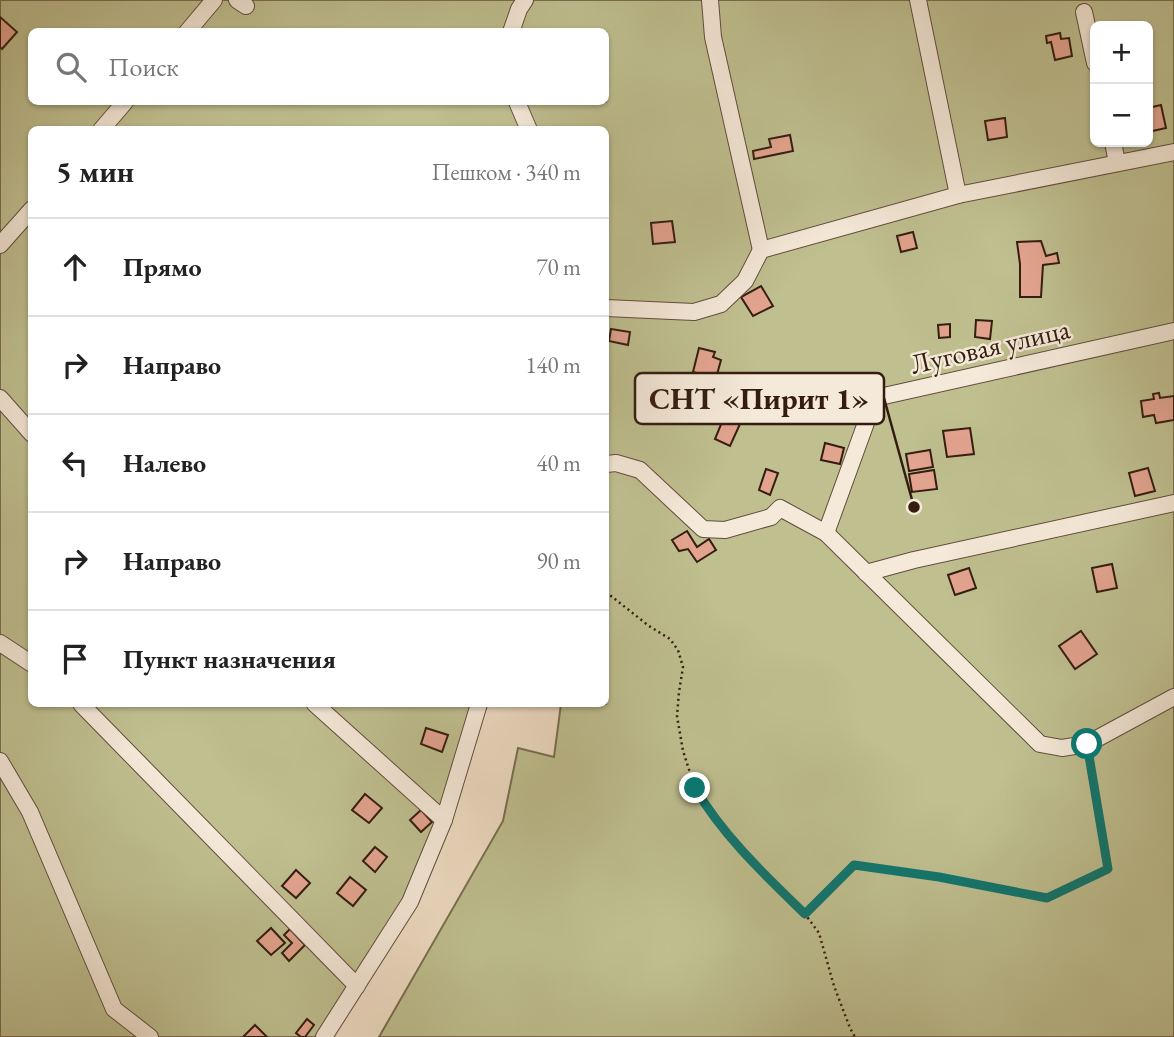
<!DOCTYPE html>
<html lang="ru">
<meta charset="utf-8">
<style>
:root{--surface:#fff;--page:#f6f6f6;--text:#222;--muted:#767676;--line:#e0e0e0}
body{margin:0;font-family:"EB Garamond",serif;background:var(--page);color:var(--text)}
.controls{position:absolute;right:21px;top:21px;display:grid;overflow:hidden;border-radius:10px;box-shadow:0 2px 5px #0004}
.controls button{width:63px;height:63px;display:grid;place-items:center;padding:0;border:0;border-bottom:2px solid var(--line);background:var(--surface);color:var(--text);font:35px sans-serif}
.stop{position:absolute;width:21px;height:21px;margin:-16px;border:5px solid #0f766e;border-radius:50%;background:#fff}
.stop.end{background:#0f766e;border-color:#fff;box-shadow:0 2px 7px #0008}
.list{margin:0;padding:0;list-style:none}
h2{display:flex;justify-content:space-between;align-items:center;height:91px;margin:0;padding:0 28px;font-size:30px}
h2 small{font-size:23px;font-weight:400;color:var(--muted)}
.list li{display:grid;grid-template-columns:46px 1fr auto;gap:21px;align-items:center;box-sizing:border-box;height:98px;padding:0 28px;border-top:2px solid var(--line)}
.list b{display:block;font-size:26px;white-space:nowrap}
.list em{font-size:23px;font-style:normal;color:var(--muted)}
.icon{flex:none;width:38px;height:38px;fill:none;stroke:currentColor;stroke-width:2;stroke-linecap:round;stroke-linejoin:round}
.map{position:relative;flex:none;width:1174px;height:1037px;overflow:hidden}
.search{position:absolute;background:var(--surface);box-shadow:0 2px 5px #0004;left:28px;top:28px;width:581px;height:77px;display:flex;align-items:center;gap:18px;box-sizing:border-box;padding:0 24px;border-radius:10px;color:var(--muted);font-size:26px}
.panel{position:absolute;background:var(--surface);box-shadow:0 2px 5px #0004;left:28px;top:126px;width:581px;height:581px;border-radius:10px}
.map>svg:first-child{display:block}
.green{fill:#bfbf90;stroke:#7a6e50;stroke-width:2;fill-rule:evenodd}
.building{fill:#e3a48f;stroke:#341d10;stroke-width:2}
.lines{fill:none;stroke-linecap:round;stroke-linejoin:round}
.minor-casing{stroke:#634d3d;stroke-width:18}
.path{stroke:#341d10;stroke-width:2.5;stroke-dasharray:2 3.5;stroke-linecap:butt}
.minor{stroke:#f5e9d9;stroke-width:16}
.route{stroke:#0f766e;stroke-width:9}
.labels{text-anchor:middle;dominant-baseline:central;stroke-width:5;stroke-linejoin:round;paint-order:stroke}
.street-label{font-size:28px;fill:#341d10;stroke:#f5e9d9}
.leader{fill:none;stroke:#341d10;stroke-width:2.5}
.callout-dot{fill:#341d10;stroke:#f5e9d9;stroke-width:2.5}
.callout{fill:#f5e9d9;stroke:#341d10;stroke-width:2.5}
.callout-label{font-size:30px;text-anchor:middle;font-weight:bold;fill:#341d10}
</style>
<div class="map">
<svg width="1174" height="1037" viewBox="0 0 1174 1037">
<rect width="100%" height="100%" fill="#efddc4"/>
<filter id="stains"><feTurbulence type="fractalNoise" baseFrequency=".00286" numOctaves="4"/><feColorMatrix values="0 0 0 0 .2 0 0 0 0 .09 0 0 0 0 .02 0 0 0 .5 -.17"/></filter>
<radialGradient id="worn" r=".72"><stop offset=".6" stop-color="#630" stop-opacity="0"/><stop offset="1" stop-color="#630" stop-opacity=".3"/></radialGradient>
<path class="green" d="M0,0H1174V1037H379L503,821L518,748L554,757L561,704H606V130H32V704H473L448,803L405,904L346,996L315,1037H0ZM1095,26H1148V142H1095ZM32,32H606V102H32Z"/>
<g class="building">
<path d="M0,17L17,32L2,49L0,47Z"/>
<path d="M1060,33L1061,39L1069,38L1072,56L1055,60L1051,42L1047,43L1046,36Z"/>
<path d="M1161,105L1166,128L1148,132V108Z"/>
<path d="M1005,118L1007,137L988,140L985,121Z"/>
<path d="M790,135L793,151L754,159L753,151L771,147L769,139Z"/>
<path d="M672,221L675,242L653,244L651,223Z"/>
<path d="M913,232L917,248L901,252L897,236Z"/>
<path d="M1041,241L1046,256L1057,253L1059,263L1043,265L1041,297H1020V264L1017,242Z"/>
<path d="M761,286L773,306L753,316L741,297Z"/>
<path d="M976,320L992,321L990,339L975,337Z"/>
<path d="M950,324V337L939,338L938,325Z"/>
<path d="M611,329L630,332L628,345L609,341Z"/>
<path d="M699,348L715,352L713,357L721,360L716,378L693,372Z"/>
<path d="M1159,393L1160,398L1174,396V420L1156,423L1154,415L1143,417L1141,401L1154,399L1153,394Z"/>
<path d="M724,417L740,424L730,446L715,439Z"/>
<path d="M970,428L974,454L947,457L943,431Z"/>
<path d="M825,443L844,448L840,464L821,460Z"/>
<path d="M930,450L933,467L909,471L906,454Z"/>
<path d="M1148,468L1155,491L1135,496L1129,473Z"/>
<path d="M766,469L778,473L770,495L759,490Z"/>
<path d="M934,470L937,489L912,492L909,474Z"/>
<path d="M687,531L697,547L709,539L716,550L697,562L688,549L679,551L672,540Z"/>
<path d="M1112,564L1117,588L1097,592L1092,568Z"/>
<path d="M969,568L976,588L955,595L948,575Z"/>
<path d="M1081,631L1097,654L1075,669L1059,646Z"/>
<path d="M426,728L448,735L442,752L421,744Z"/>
<path d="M365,794L382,808L369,823L352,810Z"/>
<path d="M421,810L432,822L421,832L410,820Z"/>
<path d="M375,847L387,857L375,872L363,861Z"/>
<path d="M296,870L310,883L296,898L282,886Z"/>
<path d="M350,877L366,890L353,906L337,893Z"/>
<path d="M271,928L285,943L271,955L257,941Z"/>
<path d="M290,929L305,945L289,961L282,953L292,943L284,935Z"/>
<path d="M307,1019L314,1025L305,1037H301L296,1033Z"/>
<path d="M255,1025L267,1037H243Z"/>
</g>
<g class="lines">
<g class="minor-casing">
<g id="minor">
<path d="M237,0L246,6"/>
<path d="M710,0L713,37L761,250"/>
<path d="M918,0L958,195"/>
<path d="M1084,12L1095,63"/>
<path d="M187,32L214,0"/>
<path d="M511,32L519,9L525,0"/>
<path d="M517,102L529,130"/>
<path d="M101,130L125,102"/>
<path d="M1113,142L1117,163"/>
<path d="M0,245L32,209"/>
<path d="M606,308L694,312L721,304L745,281L761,250L958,195L1174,152"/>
<path d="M0,398L32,434"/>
<path d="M606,464L616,463L640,470L703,529L725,530L771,517L780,508L826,533L1040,744L1062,748L1087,744L1174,697"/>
<path d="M826,533L875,398L1174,331"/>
<path d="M866,573L914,560L1174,503"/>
<path d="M0,643L32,664"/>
<path d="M81,704L357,986"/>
<path d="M315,704L444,820"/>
<path d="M0,761L30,812L114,1009L150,1037"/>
<path d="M324,1037L410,902L444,820L479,704"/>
</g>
</g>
<g class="path">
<path d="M606,592L649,626L670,639L678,650L683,667L679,692L677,716L683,751L695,788L708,810L736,845L805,914L819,933L834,986L850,1028L855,1037"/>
<path d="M806,914L854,865L939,877L1047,898L1108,869L1089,758"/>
</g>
<use href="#minor" class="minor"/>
</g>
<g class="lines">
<path class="route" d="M695,788C724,837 765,875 805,914L854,865L939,877L1047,898L1108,869L1087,744"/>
</g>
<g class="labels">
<g class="street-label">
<text transform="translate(990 346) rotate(-13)">Луговая улица</text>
</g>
</g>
<path class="leader" d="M914 507L884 398"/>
<circle class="callout-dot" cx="914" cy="507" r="7"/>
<rect class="callout" x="635" y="373" width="249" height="51" rx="7"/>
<g class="callout-label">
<text x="759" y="409">СНТ «Пирит 1»</text>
</g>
<rect width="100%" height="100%" filter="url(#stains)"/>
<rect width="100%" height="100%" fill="url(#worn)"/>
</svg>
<div class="controls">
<button>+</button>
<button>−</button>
</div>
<div class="stop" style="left:1087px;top:744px"></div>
<div class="stop end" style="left:695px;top:788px"></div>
<div class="search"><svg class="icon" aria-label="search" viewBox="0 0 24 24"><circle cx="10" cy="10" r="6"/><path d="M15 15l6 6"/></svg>Поиск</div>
<section class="panel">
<h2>5 мин<small>Пешком · 340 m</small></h2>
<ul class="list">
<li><svg class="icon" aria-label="ahead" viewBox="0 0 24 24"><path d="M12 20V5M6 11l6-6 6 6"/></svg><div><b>Прямо</b></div><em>70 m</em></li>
<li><svg class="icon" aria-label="right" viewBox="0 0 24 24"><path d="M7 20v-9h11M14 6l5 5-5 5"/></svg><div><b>Направо</b></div><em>140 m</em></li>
<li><svg class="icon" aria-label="left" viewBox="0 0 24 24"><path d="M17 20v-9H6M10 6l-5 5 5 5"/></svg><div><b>Налево</b></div><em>40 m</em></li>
<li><svg class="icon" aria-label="right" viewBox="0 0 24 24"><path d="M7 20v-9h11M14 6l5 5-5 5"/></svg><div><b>Направо</b></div><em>90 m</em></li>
<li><svg class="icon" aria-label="arrive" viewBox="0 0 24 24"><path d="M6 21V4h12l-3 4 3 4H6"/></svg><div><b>Пункт назначения</b></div></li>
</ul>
</section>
</div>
